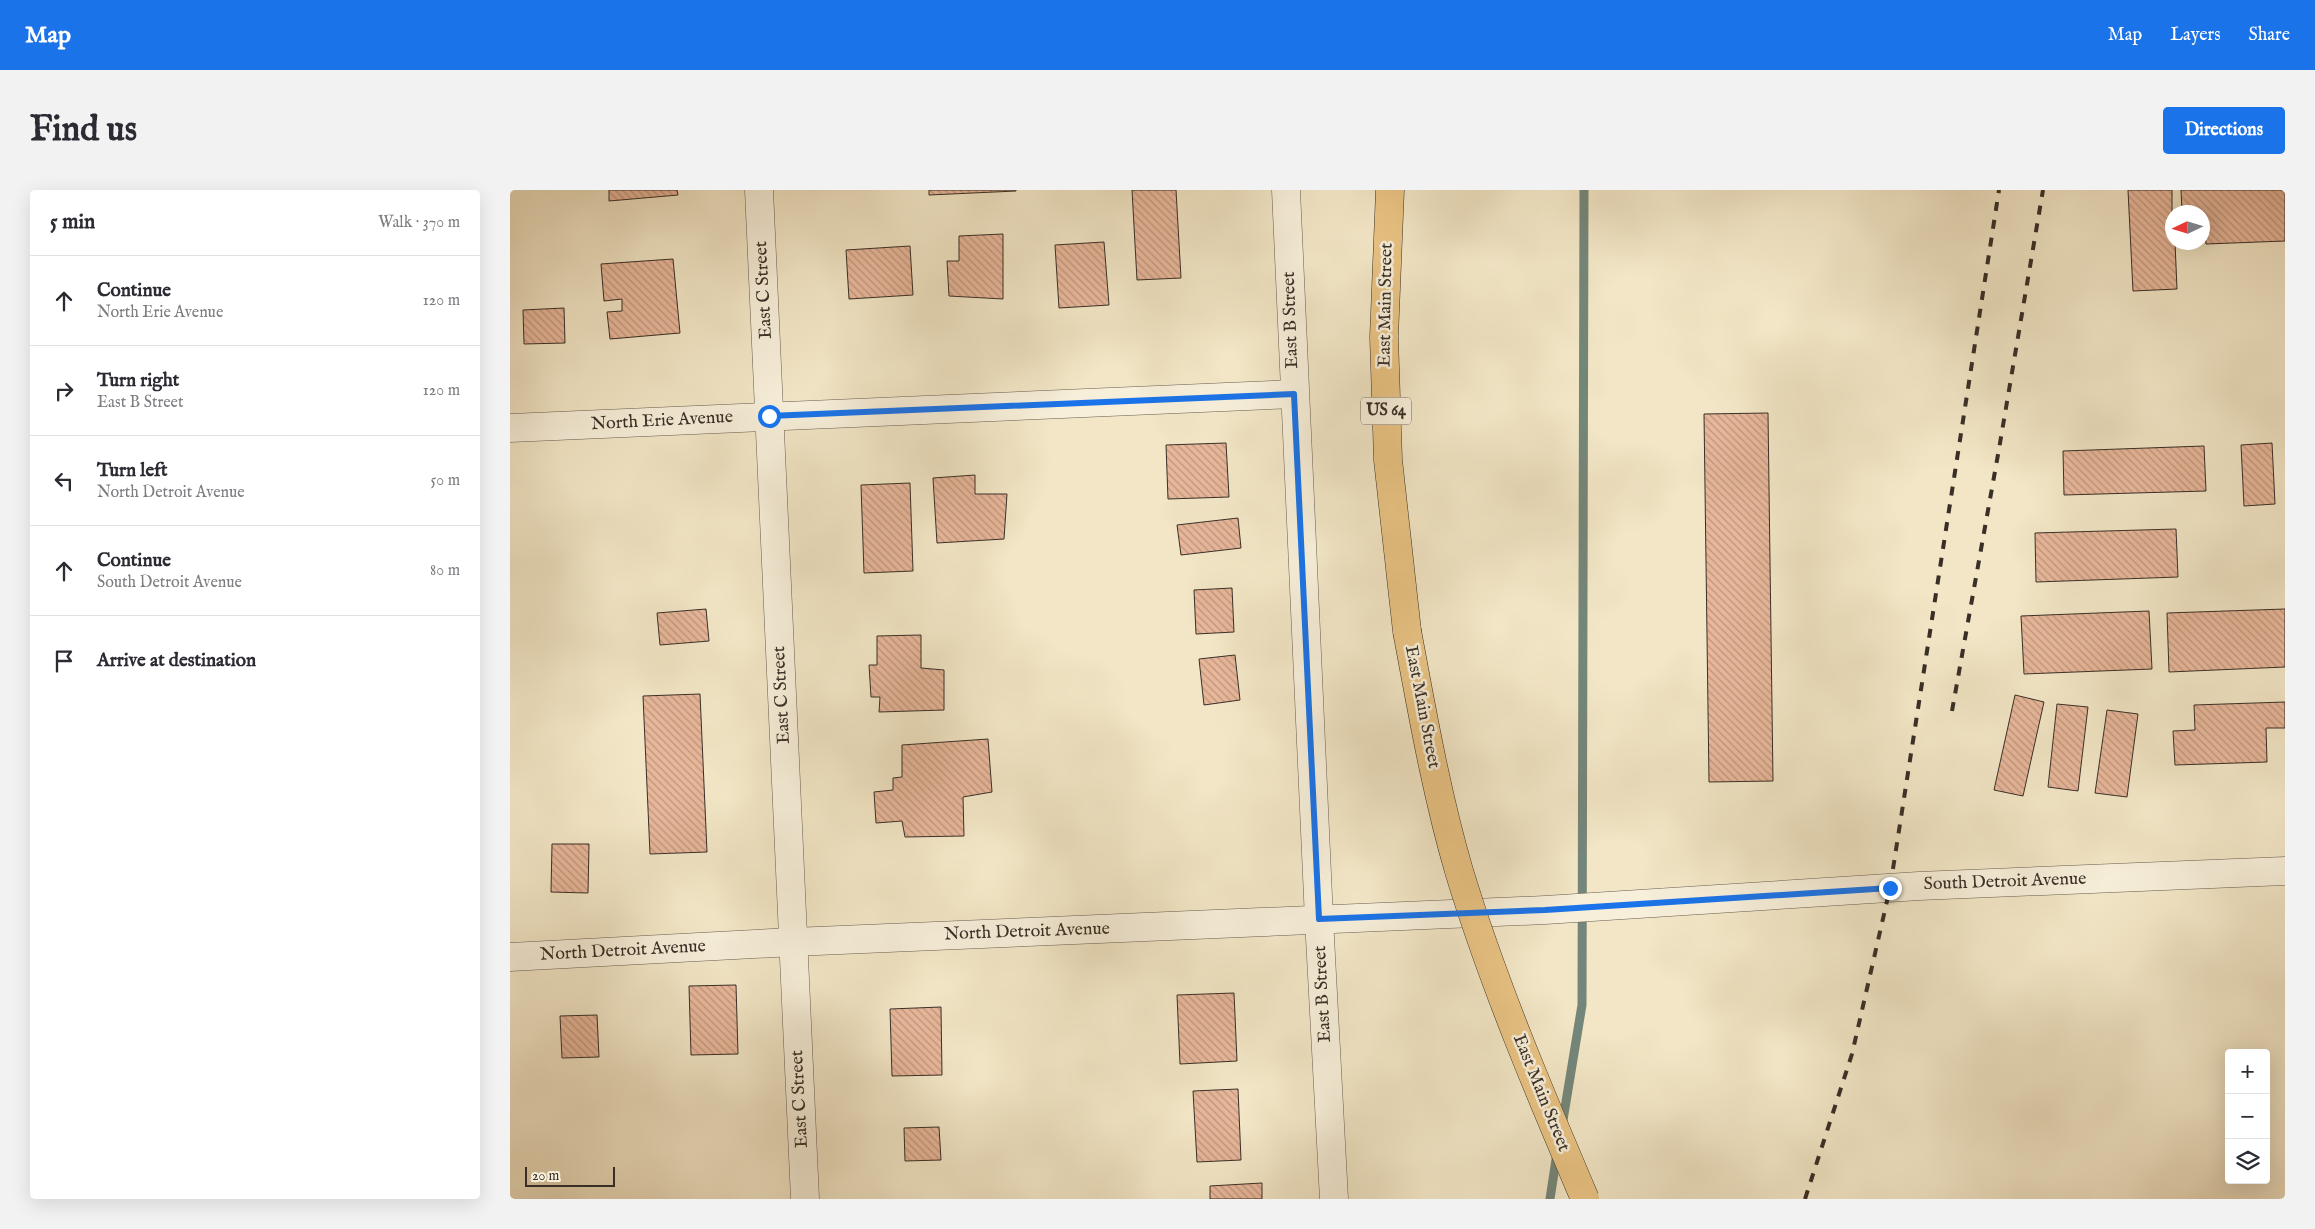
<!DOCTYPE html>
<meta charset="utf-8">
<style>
:root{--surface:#fff;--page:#f2f2f3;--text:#2b2b33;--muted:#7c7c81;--line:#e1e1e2;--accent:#1a73e8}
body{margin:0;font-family:"IM FELL English",serif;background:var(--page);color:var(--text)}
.controls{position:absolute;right:15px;bottom:15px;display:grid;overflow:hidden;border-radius:5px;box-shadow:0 5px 20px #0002}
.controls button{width:45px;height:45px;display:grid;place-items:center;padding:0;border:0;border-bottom:1px solid var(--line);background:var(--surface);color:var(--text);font:25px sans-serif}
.compass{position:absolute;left:1655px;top:15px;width:45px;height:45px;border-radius:50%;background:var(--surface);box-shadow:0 5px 20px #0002;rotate:266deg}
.scale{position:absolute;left:15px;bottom:12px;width:90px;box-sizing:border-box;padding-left:5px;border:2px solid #392f27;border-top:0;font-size:14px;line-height:18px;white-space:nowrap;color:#392f27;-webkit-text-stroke:4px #f7efda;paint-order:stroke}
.stop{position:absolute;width:15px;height:15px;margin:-11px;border:4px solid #1a73e8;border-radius:50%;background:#fff}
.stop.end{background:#1a73e8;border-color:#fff;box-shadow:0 1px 5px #0008}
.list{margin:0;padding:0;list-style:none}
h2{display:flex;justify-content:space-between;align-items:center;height:65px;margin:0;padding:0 20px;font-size:21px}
h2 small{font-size:16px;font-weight:400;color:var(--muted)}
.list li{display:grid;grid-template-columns:32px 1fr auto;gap:15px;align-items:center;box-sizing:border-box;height:90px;padding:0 20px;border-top:1px solid var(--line)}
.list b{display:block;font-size:19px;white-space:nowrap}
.list p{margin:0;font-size:16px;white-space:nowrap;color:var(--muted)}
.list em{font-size:16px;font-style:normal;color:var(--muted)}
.icon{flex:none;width:28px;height:28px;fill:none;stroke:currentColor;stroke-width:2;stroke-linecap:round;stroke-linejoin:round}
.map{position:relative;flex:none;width:1775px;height:1009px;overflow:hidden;border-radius:5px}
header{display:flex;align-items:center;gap:30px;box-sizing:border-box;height:70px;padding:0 25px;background:var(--accent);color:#fff}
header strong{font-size:24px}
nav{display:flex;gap:28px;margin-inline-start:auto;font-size:18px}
.intro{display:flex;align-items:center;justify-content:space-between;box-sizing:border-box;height:120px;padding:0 30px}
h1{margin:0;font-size:35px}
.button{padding:12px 22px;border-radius:5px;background:var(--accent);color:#fff;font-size:18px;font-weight:700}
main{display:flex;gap:30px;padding:0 30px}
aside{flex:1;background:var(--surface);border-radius:5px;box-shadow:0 5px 20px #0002}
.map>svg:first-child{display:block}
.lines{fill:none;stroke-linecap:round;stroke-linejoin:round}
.stream{stroke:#74867a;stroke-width:9}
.building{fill:url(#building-back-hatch);stroke:#392f27}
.minor-casing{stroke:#675d4f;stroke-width:29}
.major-casing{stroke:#392f27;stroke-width:29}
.minor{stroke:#f7efda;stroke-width:28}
.major{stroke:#e9c383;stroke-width:28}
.rail{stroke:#392f27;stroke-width:4;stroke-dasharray:9 9;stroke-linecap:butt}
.major-bridge-casing{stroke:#392f27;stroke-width:29;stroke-linecap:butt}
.major-bridge{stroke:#e9c383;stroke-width:28}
.route{stroke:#1a73e8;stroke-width:6}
.labels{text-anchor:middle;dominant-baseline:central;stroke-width:5;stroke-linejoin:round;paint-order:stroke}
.shield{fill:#f7efda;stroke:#72695d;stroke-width:1}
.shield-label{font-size:16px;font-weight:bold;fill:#392f27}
.street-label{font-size:18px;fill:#392f27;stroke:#f7efda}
</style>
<header>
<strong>Map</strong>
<nav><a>Map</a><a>Layers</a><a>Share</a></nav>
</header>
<div class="intro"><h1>Find us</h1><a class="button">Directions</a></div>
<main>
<aside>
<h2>5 min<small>Walk · 370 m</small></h2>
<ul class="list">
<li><svg class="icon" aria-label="ahead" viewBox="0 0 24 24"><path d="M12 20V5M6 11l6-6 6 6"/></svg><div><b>Continue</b><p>North Erie Avenue</p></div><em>120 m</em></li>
<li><svg class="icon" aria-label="right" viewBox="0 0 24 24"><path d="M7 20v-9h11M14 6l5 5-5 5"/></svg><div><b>Turn right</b><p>East B Street</p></div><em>120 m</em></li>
<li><svg class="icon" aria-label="left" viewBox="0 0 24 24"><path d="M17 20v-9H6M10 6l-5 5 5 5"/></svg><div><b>Turn left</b><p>North Detroit Avenue</p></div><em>50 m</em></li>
<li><svg class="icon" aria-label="ahead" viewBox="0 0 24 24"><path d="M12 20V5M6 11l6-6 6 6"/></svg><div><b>Continue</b><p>South Detroit Avenue</p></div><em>80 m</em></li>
<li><svg class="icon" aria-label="arrive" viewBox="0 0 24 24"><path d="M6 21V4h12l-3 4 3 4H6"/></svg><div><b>Arrive at destination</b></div></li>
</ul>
</aside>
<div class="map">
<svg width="1775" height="1009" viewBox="0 0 1775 1009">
<defs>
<pattern id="building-back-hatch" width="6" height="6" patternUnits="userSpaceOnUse" patternTransform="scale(1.25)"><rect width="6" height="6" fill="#e8b79a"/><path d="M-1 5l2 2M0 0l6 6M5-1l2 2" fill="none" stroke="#bd957e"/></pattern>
</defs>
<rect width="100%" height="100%" fill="#f2e6c6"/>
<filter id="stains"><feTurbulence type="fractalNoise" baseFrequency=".004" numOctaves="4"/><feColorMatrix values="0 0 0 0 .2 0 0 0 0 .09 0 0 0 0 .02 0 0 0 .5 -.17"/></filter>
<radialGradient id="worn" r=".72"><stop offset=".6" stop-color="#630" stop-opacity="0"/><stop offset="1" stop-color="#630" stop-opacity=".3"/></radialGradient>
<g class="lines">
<g class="stream">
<path d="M1052,936L1072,815L1074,0"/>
<path d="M1040,1009L1047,963"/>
</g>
</g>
<g class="building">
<path d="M99,0H167L168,5L99,11Z"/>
<path d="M419,0H506V1L419,5Z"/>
<path d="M622,0H666L671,88L627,90Z"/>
<path d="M1618,0H1662V52H1665L1667,99L1623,101Z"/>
<path d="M1671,0H1775V51L1696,54L1695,40H1692V22H1672Z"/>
<path d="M493,44V109L439,106L437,71H449V46Z"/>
<path d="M594,52L599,115L549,118L545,55Z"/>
<path d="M400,56L403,105L339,109L336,60Z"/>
<path d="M163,69L170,143L100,149L97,122L112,121V109L94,111L91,74Z"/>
<path d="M54,118L55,153L14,154L13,120Z"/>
<path d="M1258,223L1263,591L1199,592L1194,224Z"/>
<path d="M716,253L719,307L658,309L656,255Z"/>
<path d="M1762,253L1765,314L1734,316L1731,255Z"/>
<path d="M1694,256L1696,301L1554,305L1553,261Z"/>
<path d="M465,285V304H497L494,349L427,353L423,288Z"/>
<path d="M400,293L403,381L354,383L351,295Z"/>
<path d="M728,328L731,358L671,365L667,335Z"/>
<path d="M1666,339L1668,387L1526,392L1525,343Z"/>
<path d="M722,398L724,442L686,444L684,400Z"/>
<path d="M196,419L199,451L150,455L147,423Z"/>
<path d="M1775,419V477L1659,482L1657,423Z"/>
<path d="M1639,421L1642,479L1514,484L1511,426Z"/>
<path d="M411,445V478L434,480V520L369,522L370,507H361L359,475H367V446Z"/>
<path d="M725,465L730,510L694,515L689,469Z"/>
<path d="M190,504L197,662L140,664L133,506Z"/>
<path d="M1505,505L1534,512L1513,606L1484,600Z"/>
<path d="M1775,512V538H1756L1757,572L1665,575L1663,541L1685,540L1684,515Z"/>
<path d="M1547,514L1578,517L1568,601L1538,597Z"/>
<path d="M1597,520L1628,524L1617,607L1585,603Z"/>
<path d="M478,549L482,602L453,607L454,646L395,647L392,631L366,633L364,602L383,600V588L392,587V555Z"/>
<path d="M42,654H79L78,703L41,702Z"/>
<path d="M226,795L228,864L181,865L179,796Z"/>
<path d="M724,803L727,871L670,874L667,805Z"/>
<path d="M431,817L432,885L382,886L380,819Z"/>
<path d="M87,825L89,867L52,868L50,826Z"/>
<path d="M728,899L731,970L687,972L683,901Z"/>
<path d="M429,937L431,970L395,971L394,938Z"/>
<path d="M752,993V1009H700V996Z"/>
</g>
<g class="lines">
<g class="minor-casing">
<g id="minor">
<path d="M249,0L295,1009"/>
<path d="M776,0L809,729L824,1009"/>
<path d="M0,238L784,204"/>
<path d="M0,767L283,752L1035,720L1409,696L1775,681"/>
</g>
</g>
<g class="major-casing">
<path id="major" d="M880,0L874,147L878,270L897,441"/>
</g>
<use href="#minor" class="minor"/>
<use href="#major" class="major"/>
<g class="rail">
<path d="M1442,521L1489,259L1533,0"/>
<path d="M1295,1009L1342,864L1380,698L1489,0"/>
</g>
<g class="major-bridge-casing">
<path id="major-bridge" d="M897,441C912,521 926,602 949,681C983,793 1029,901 1075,1009"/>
</g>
<use href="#major-bridge" class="major-bridge"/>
</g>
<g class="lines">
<path class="route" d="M259,226L784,204L809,729L1035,720L1380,698"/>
</g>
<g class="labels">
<rect class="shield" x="851" y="207.5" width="50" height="27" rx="4"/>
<g class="shield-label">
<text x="876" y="221">US 64</text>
</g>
<g class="street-label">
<text transform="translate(254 100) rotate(-93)">East C Street</text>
<text transform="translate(876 115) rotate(-89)">East Main Street</text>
<text transform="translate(781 130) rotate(-92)">East B Street</text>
<text transform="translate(152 231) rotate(-3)">North Erie Avenue</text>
<text transform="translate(272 505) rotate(-93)">East C Street</text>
<text transform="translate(912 517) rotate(79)">East Main Street</text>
<text transform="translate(1495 692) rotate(-2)">South Detroit Avenue</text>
<text transform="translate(517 742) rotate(-2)">North Detroit Avenue</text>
<text transform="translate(113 761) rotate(-3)">North Detroit Avenue</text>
<text transform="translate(813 804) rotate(-93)">East B Street</text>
<text transform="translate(1031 903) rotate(68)">East Main Street</text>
<text transform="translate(290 909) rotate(-93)">East C Street</text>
</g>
</g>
<rect width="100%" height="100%" filter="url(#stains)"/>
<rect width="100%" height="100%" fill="url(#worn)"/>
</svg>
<div class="controls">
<button>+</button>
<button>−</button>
<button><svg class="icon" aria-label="layers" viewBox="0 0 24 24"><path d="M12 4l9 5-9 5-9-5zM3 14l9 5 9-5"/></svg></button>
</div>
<svg class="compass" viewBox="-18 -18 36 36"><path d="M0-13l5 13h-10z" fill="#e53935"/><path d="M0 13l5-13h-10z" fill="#7c7c81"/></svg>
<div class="scale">20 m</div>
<div class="stop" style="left:259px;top:226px"></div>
<div class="stop end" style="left:1380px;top:698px"></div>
</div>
</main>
